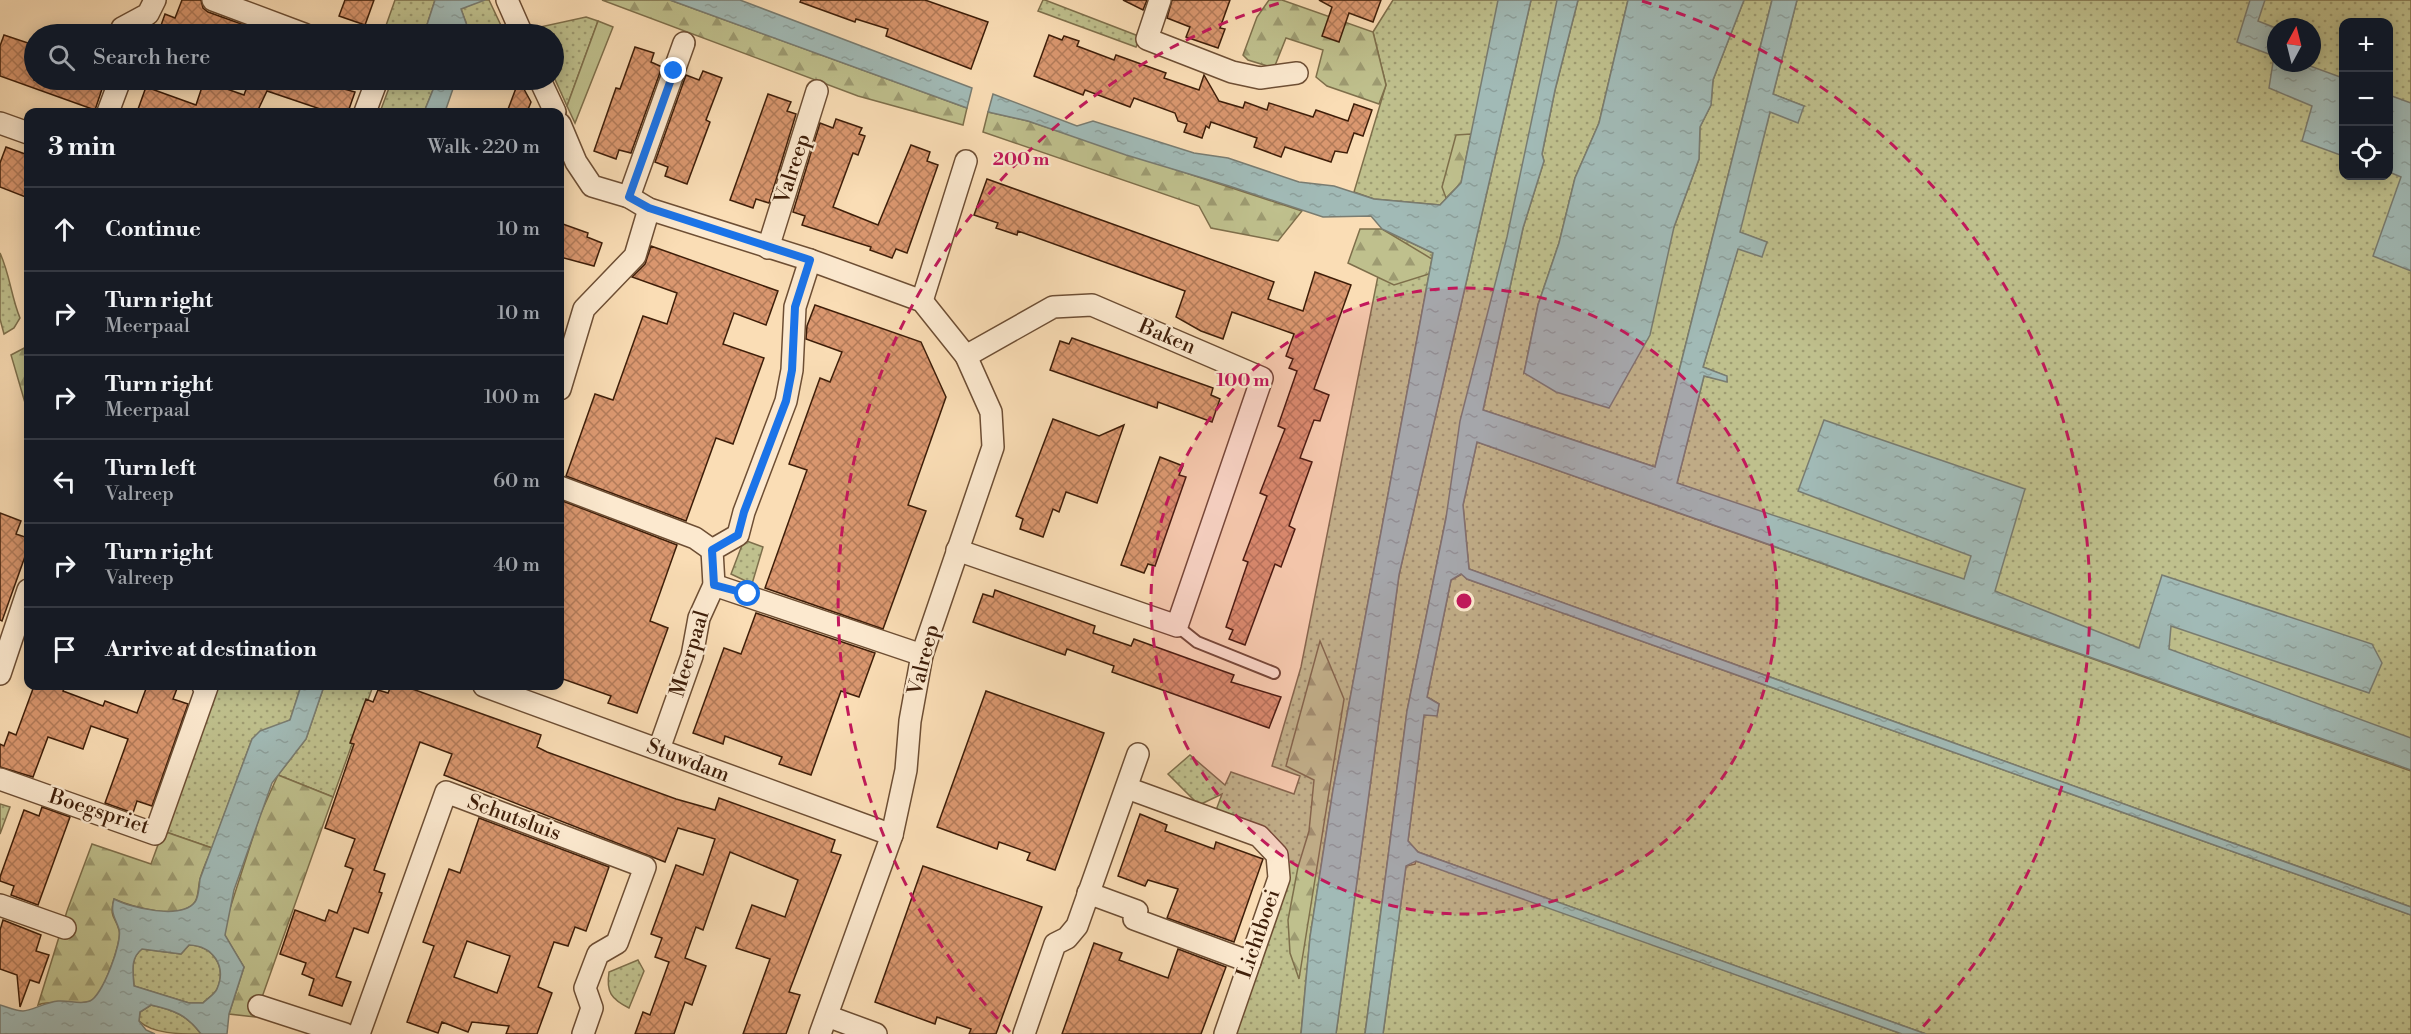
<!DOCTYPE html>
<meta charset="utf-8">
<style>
:root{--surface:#171b24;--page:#20242c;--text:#f1f3f6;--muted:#9ea1a6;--line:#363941}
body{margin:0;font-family:"Libre Bodoni",serif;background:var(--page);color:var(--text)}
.controls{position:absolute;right:18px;top:18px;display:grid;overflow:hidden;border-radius:12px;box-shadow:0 3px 15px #0003}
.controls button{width:54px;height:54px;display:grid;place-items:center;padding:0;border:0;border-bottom:2px solid var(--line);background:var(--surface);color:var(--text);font:30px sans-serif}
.compass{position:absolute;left:2267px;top:18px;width:54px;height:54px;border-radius:50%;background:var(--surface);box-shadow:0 3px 15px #0003;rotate:7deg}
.stop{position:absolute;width:18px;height:18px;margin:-14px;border:4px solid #1a73e8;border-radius:50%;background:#fff}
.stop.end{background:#1a73e8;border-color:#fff;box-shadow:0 2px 6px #0008}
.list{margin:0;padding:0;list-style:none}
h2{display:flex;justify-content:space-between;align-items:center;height:78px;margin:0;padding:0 24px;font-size:26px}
h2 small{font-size:20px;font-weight:400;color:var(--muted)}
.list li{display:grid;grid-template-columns:39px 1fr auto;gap:18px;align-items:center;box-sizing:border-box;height:84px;padding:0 24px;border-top:2px solid var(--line)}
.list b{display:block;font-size:22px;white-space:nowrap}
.list p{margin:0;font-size:20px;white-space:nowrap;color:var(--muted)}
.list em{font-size:20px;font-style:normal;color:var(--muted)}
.icon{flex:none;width:33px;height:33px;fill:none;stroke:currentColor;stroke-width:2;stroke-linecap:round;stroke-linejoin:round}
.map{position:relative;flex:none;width:2411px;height:1034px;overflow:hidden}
.search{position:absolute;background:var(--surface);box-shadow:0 3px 15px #0003;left:24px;top:24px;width:540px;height:66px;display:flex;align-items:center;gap:15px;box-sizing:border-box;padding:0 21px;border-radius:33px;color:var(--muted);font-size:22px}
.panel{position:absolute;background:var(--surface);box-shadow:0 3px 15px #0003;left:24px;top:108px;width:540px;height:582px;border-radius:12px}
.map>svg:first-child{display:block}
.grass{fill:url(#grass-dots);stroke:#7e6f4b;stroke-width:1.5;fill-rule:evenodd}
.forest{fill:url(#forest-firs);stroke:#7e6f4b;stroke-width:1.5}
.garden{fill:#bfc08d;stroke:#7e6f4b;stroke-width:1.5}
.water{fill:url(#water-ripples);stroke:#797c71;stroke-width:1.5;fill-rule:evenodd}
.building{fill:url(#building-cross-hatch);stroke:#3e1e09;stroke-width:1.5;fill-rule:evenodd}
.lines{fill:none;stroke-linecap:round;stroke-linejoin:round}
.lane-casing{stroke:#6d4e34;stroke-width:14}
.street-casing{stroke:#6d4e34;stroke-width:24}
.lane{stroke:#fce9cf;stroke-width:10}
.street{stroke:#fce9cf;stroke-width:21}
.route{stroke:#1a73e8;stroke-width:8}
.ring{fill:none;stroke:#c2185b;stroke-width:3;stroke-dasharray:10 8}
.labels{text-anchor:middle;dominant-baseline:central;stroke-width:4.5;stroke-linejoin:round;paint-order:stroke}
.street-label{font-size:21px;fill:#3e1e09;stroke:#fce9cf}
.centre{fill:#c2185b;stroke:#fce9cf;stroke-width:3}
.ring-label{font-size:18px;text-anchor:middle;font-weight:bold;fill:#c2185b;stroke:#fce9cf;stroke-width:4.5;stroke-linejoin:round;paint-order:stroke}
</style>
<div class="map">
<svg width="2411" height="1034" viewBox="0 0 2411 1034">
<defs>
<pattern id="grass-dots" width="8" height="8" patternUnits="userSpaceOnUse" patternTransform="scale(1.5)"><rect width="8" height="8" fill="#bfc08d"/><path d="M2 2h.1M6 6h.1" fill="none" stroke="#9d9b71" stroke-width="1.8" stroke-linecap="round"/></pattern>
<pattern id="forest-firs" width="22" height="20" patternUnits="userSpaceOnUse" patternTransform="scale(1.5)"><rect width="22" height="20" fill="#bfc08d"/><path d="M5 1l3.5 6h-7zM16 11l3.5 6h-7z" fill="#9d9b71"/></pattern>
<pattern id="water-ripples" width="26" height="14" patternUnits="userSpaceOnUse" patternTransform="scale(1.5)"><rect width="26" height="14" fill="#a1bab6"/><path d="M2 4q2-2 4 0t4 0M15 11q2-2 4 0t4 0" fill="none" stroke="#8c9f9b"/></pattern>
<pattern id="building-cross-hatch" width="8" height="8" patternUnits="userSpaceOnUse" patternTransform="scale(1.5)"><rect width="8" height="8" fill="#da976f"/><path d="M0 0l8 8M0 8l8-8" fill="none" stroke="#b27b59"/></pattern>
</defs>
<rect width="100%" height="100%" fill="#faddb5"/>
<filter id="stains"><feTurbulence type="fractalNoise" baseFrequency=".00333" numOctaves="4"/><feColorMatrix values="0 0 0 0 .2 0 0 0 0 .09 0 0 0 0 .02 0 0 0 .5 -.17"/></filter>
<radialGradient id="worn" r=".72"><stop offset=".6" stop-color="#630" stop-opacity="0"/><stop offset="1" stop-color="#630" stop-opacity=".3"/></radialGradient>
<g class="grass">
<path d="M395,0H435L424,34H383Z"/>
<path d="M482,0H489L505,34H470L461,9Z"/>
<path d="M1043,0H1045L1141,37L1136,47L1038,11Z"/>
<path d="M1393,0H1502L1461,183L1440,205L1374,199L1354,192L1386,85L1373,32Z"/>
<path d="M1531,0H1560L1446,518L1407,711L1365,1034H1336L1399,575Z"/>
<path d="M1578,0H1628L1599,123L1575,178L1559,243L1538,305L1524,373L1674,227L1699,159L1700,127L1711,105L1713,80L1744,0H1772L1655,467L1483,410L1523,228L1544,161L1542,154L1555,90Z"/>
<path d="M1797,0H2411V756L1677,483L1704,376L1727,381L1726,376L1703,367L1738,248L1766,242L1739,232L1770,112L1804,106L1773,94ZM2344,22H2388V176H2344ZM2276,27H2312V63H2276Z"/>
<path d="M586,17L598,21L567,106L554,77V34H533L531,29Z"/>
<path d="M392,80H437L424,112H380Z"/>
<path d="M1382,229L1433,253L1333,790L1310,937L1301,1034H1234L1284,869L1215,813L1222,794L1199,805L1168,774L1190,755L1225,785L1231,772L1294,794L1300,776L1272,766L1301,667L1378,276Z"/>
<path d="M0,253C10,275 11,296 20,318L14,328L4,334L0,319Z"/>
<path d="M1477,442L2411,771V907L1469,569L1463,505Z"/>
<path d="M744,540L763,547L752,584L731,574Z"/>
<path d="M1462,574L1467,579L2411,915V1034H1926L1418,852L1408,841L1424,715H1437L1439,704L1427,697L1451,580Z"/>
<path d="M216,686H301L290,720L252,739L212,848L163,831Z"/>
<path d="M324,686H373L333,797L278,775L306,739Z"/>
<path d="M0,804L10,807L0,834Z"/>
<path d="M1416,861L1453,873L1902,1034H1383L1406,866L1415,864Z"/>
<path d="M189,945C213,946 227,966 217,989C215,994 207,999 203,1003H189L134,986C133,972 130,958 142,949L181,954Z"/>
<path d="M638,960L644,971L629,1008C611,999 606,992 609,972Z"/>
<path d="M151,1005C174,1010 187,1015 201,1034C179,1034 153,1034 139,1021L140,1012Z"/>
</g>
<g class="forest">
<path d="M602,0H670L967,108L963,125L858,96Z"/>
<path d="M1269,0H1282L1373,32L1386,85L1379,104L1327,86L1316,77L1323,50L1286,38L1274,68L1248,60L1243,55L1257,17Z"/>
<path d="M988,112L1028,121L1302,211L1278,241L1211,228L1199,206L983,132Z"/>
<path d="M1471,134L1461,183L1446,198L1442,187L1456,135Z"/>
<path d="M1360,229H1382L1432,259L1429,274L1394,285L1348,263Z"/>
<path d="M28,346V413L11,355Z"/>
<path d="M1320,641L1344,699L1299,979L1290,953L1288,920L1298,867L1309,831L1314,780L1286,766Z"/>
<path d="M278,775L333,797L255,1017L229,1014L244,967L225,936V924L260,815Z"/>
<path d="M163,831L212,848C208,858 203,868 200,879C198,886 199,896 195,902C182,921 132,907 114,899C109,919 115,915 119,930C122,941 103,994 93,1000C82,1007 54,998 38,1005L67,911L92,844L151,864Z"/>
</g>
<path class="garden" d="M598,21L613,27L575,123L567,106Z"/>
<g class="water">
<path d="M435,0H485L461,9L470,34H424Z"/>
<path d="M670,0H740L972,88L967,108Z"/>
<path d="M1498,0H1531L1399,575L1336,1034H1301L1310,937L1333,790L1433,253L1382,229L1371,216L1323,217L1229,186L1126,155L1028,121L988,112L993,94L1077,126L1093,121L1194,153L1228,158L1299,182L1334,186L1374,199L1440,205L1461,183Z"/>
<path d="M1557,0H1578L1555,90L1542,154L1544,161L1523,228L1483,410L1655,467L1772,0H1797L1773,94L1804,106L1798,123L1770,112L1740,232L1767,242L1762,257L1738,249L1703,367L1727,376V382L1704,376L1677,483L1964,579L1971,556L1798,491L1824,420L2025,489L1995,591L2139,648L2162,575L2372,644L2382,663L2369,693L2171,626L2169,649L2411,738V770L1477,442L1463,505L1469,569L2411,907V915L1467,579L1461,574L1451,580L1427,697L1439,704L1437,716L1424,715L1408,841L1418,852L1926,1034H1902L1416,861L1406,866L1383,1034H1365L1407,711L1446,518L1460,421L1507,237Z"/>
<path d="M1628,0H1744L1713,80L1711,105L1700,127L1699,159L1674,227L1650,335L1609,408L1556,392L1524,373L1538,305L1559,243L1575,178L1599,123Z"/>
<path d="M2250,0H2265L2258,21L2276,28V63H2302L2343,78V156L2302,141L2312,106L2269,88L2274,56L2237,42Z"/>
<path d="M437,80H456L445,112H424Z"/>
<path d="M2389,95L2411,103V271L2373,256L2401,177L2389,172Z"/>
<path d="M301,686H324L306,739L272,783L234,890L225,935L244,967L229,1014L227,1034H201C187,1015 174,1010 151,1005L140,1012L139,1021L146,1030L155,1034H0V1005C7,1007 16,1011 23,1011C31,1011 46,1002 58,1001C69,1000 81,1005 90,1001C102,996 123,942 119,929C115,917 110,913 114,899C131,908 181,920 195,902C199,897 199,886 200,879L252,739L260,731L290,720ZM189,945C213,946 227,966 217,989C215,994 207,999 203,1003H189L134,986C133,972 130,958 142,949L181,954Z"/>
</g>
<g class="building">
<path d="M182,0H201L203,8L208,12L258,30L256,34H158L165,14L175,18Z"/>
<path d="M345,0H374L365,25L339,16Z"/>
<path d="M801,0H925L988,22L971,69L886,36L888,29L856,19L855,22L800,2Z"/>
<path d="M1123,0H1147L1143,10Z"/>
<path d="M1172,0H1230L1220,28L1225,29L1218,48L1186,37L1190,27L1167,18Z"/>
<path d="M1319,0H1381L1373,22L1349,13L1339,42L1322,36L1332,7Z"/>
<path d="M4,35L34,45V80H105L95,110L0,76V46Z"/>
<path d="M1049,35L1062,40L1064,36L1079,41L1077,46L1114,60L1116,55L1166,73L1164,78L1199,90L1204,75L1219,101L1243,108L1245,102L1267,110L1269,103L1313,117L1316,110L1348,121L1354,104L1372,110L1363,136L1354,133L1347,153L1335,151L1331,162L1285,147L1281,157L1254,147L1257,138L1211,122L1209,128L1206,126L1202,138L1184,132L1187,124L1178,121L1175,113L1134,98L1130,107L1085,90L1083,95L1034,76Z"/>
<path d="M635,47L654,53L651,62L662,67L631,153L619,150L616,159L594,151L616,88L620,89Z"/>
<path d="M703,71L722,78L706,120L710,122L687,184L665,176L668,167L655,162L686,75L699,80Z"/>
<path d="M243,80H334L346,84L344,89L355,92L348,112H329L267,91L257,112H137L146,87L196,105L204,81L244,95L248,84L243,82Z"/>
<path d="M519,80L531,102L527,112H507Z"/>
<path d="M768,94L791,102L787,111L796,114L769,203L756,199L753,208L730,200Z"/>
<path d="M836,119L862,128L859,134L865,136L858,155L853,153L833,207L878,225L911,145L930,152L927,161L938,165L907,253L896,249L892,258L870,250L871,247L802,225L805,216L793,212L820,123L833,128Z"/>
<path d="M6,147L28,155V198L0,187V163Z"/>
<path d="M987,179L1274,282L1268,299L1303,311L1315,272L1351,285L1314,389L1329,395L1320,421L1314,420L1300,458L1312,462L1289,526L1295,529L1281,567L1275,564L1245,645L1229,639L1233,630L1226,627L1248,562L1243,560L1267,496L1260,493L1285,429L1278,426L1297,371L1289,368L1293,359L1286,356L1294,334L1232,312L1223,339L1201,331L1176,317L1185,291L1018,231L1017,235L996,228L998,223L974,215Z"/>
<path d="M560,223L588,233L587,237L602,243L594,266L560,257Z"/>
<path d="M651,246L778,291L766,325L734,313L723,344L764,358L733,444L716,438L686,521L566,476L595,394L613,400L643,316L667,324L677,293L632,277L645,264Z"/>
<path d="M815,305L921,342L946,397L908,505L926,511L883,629L765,588L807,470L789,464L820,378L830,382L842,352L806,339L807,326Z"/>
<path d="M1072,338L1213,388L1211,395L1220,399L1212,422L1158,402L1157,408L1050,370L1060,341L1069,344Z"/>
<path d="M1053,419L1099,436L1124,425L1097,503L1066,492L1059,512L1053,509L1043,537L1020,529L1023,519L1016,516Z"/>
<path d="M1160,457L1183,466L1179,475L1186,477L1155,566L1148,564L1144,573L1121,565Z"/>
<path d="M560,500L677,545L650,621L668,628L637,713L608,703L611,696L560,678Z"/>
<path d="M0,513L21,521L16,534L28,538V548L2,621L0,620Z"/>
<path d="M995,590L1095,626L1093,633L1131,646L1134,639L1234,675L1231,682L1281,697L1269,728L1112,672L1114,666L1067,649L1065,655L973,622L983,594L993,597Z"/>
<path d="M756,613L875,653L859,697L841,691L811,775L779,764L782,757L725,736L723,744L693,733L724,648L741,654Z"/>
<path d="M34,686H65L63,691L103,706L105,701L137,713L147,686H178L173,699L188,704L152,806L137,801L133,813L105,803L128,739L91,726L83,749L48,737L33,777L0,767V744L4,746L9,732L16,735Z"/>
<path d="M391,686H404L541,735L537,747L547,752L676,799L715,810L719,798L835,840L831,852L841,855L789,992L800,995L786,1034H743L770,959L736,948L752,905L785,917L798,880L730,852L703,930L696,927L685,958L706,966L692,1005L685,1002L674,1034H635L643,1012L650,1015L669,962L655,957L662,938L651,934L676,865L703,875L715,839L678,828L665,862L444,775L452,754L420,742L374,870L385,874L379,892L382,893L368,933L354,928L336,977L351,982L342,1006L309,995L314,979L302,974L306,963L280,954L295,910L325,921L329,910L337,913L353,869L345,866L355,839L325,828L354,744L350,743L366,699L373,702L378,690L388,693Z"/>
<path d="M986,691L1104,733L1055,870L1027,860L1030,853L999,842L997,849L937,827Z"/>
<path d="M42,807L70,817L38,905L11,895L14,886L0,881V877L24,810L39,816Z"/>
<path d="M1140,814L1167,825L1165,831L1214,849L1216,842L1263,859L1234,942L1167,918L1178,889L1148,880L1145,886L1118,876Z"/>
<path d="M479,818L609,867L586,931L575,927L568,946L554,942L538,987L552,993L537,1034H506L509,1026L472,1022L468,1032L442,1022L438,1033L407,1022L434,946L423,942L449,869L460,873ZM467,941L510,956L497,993L454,977Z"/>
<path d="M923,866L1042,907L996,1034H969L971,1029L937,1017L935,1024L875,1002Z"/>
<path d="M3,920L41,935L36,951L49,955L39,983L30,980L20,1007L17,975L0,969V930Z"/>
<path d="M1094,943L1122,953L1119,960L1168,978L1178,949L1226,967L1201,1034H1062Z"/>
</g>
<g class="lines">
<g class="lane-casing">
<path id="lane" d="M1177,626L1197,642L1274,673"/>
</g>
<g class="street-casing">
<g id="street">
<path d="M213,0L304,34"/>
<path d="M507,0L522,34"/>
<path d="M1160,0L1147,39L1232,72L1260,78L1297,73"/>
<path d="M120,34L122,28L148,14L155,0"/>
<path d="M540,80L555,112"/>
<path d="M108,112L120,80"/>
<path d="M365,112L377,80"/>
<path d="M0,123L28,133"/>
<path d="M560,124L576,162L592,186L629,197L649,209L810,260L922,301L966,356L991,412L993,447L922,655L910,721L906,770L892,835L820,1034"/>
<path d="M629,197L684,43"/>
<path d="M768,248L817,91"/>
<path d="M922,301L966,161"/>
<path d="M560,389L584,309L635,256L649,209"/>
<path d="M560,487L695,538L712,550"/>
<path d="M957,550L1177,626L1262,378L1092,305L1053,307L966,356"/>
<path d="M714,585L922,655"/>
<path d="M0,674L28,590"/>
<path d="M484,686L892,835"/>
<path d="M659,749L692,656L699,618L714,585L712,550L738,535L744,512L786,401L792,370L795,307L810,260"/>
<path d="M0,779L155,834L207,687L203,686"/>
<path d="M1127,788L1259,836L1277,855L1279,878L1225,1034"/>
<path d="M1088,893L1137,911L1134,919L1250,962"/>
<path d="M0,905L65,928"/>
<path d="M259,1006L345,1034"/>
<path d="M827,1016L876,1034"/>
<path d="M359,1034L446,792L645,867L617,943L598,954L585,988L592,1008L583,1034"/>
<path d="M1024,1034L1055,944L1067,938L1077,926L1138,754"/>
</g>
</g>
<use href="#lane" class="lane"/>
<use href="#street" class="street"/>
</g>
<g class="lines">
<path class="route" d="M674,71L629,197L649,208L810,260L795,307L792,370L786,401L744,512L738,535L712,550L714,585L748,594"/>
</g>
<circle cx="1464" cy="601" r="313" fill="#c2185b" fill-opacity=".12"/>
<g class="ring">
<circle cx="1464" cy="601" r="313"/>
<path d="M1010 1032A626 626 0 0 1 1286 1M1642 1A626 626 0 0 1 1918 1032"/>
</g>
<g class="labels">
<g class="street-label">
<text transform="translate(793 169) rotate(-72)">Valreep</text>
<text transform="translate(1167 337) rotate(23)">Baken</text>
<text transform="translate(690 654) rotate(-73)">Meerpaal</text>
<text transform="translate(924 660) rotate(-76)">Valreep</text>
<text transform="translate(688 761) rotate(21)">Stuwdam</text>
<text transform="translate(99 812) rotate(18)">Boegspriet</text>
<text transform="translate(514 818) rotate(20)">Schutsluis</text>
<text transform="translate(1259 934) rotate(-71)">Lichtboei</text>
</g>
</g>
<circle cx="1464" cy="601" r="9" class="centre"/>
<g class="ring-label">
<text x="1021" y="165">200 m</text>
<text x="1243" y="386">100 m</text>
</g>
<rect width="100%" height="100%" filter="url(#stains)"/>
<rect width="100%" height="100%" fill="url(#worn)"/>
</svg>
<div class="controls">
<button>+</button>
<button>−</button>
<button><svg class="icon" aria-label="locate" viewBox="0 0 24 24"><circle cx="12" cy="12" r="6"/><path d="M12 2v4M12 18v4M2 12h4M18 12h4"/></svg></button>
</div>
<svg class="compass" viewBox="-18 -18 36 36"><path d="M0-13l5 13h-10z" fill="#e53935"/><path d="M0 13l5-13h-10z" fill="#9ea1a6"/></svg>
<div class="stop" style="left:748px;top:594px"></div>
<div class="stop end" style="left:674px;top:71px"></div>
<div class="search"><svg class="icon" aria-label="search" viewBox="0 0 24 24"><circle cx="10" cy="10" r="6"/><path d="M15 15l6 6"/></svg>Search here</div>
<section class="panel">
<h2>3 min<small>Walk · 220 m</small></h2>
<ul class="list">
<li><svg class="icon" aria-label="ahead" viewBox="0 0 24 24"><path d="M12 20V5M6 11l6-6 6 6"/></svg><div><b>Continue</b></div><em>10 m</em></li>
<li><svg class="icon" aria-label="right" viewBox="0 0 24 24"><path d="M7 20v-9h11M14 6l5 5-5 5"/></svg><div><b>Turn right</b><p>Meerpaal</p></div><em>10 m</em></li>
<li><svg class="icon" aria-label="right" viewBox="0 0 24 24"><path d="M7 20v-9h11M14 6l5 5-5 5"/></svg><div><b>Turn right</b><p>Meerpaal</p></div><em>100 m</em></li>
<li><svg class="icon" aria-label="left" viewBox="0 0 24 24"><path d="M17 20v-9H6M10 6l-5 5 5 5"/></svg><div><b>Turn left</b><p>Valreep</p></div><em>60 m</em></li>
<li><svg class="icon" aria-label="right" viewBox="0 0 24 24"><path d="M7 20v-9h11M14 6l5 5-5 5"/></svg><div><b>Turn right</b><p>Valreep</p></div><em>40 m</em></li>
<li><svg class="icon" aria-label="arrive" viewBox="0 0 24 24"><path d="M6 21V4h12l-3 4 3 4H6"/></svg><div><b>Arrive at destination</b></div></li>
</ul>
</section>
</div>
